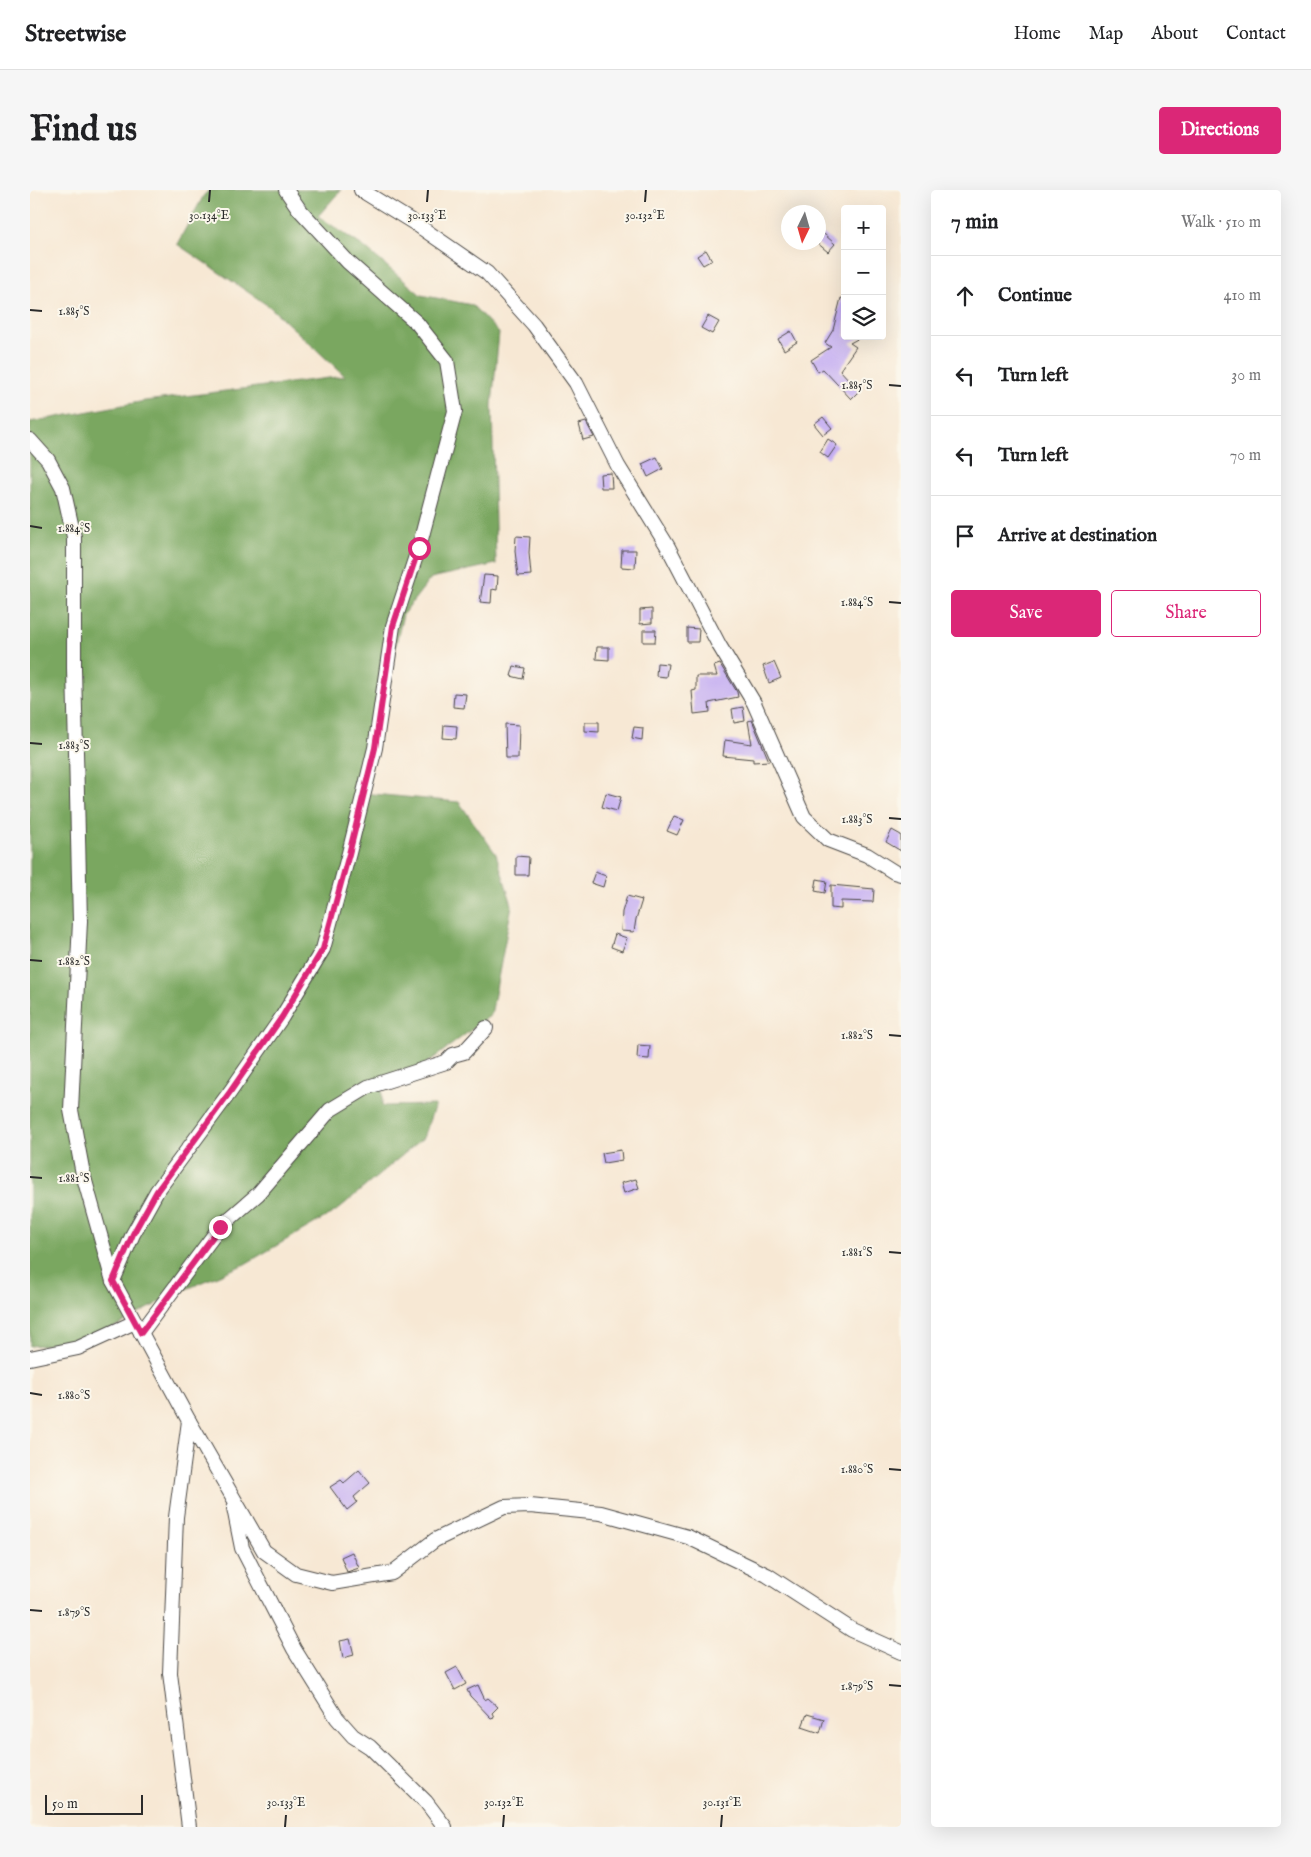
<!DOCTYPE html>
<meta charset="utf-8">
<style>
:root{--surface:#fff;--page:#f6f6f6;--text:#202124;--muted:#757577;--line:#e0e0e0;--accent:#db2777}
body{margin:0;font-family:"IM FELL English",serif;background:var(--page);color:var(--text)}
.controls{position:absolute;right:15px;top:15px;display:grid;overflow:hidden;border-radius:5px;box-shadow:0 5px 20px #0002}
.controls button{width:45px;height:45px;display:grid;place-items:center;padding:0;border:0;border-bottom:1px solid var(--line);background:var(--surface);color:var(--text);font:25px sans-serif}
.compass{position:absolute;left:751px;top:15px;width:45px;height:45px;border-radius:50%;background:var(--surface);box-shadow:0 5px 20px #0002;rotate:185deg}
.scale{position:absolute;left:15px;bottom:12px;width:98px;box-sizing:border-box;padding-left:5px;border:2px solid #2b2b2b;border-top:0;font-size:14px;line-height:18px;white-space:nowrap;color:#2b2b2b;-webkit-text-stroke:4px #fbf7ec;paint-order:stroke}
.stop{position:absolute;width:15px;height:15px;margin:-11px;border:4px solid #db2777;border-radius:50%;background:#fff}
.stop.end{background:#db2777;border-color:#fff;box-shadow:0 1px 5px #0008}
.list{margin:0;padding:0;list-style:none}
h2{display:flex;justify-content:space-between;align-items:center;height:65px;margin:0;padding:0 20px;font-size:21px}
h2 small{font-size:16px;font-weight:400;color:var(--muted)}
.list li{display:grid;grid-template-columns:32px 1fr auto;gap:15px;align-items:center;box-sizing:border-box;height:80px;padding:0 20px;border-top:1px solid var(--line)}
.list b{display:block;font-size:19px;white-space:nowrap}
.list em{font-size:16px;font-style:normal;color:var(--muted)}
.actions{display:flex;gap:10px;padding:15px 20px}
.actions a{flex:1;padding:11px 0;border:1px solid var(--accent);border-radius:5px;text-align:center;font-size:18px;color:var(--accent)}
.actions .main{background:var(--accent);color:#fff}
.icon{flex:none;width:28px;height:28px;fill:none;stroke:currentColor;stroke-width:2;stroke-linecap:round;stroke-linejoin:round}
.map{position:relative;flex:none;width:871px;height:1637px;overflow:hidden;border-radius:5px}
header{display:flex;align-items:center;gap:30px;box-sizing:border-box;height:70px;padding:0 25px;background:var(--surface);border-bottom:1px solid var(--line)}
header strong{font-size:24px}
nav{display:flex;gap:28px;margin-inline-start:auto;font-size:18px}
.intro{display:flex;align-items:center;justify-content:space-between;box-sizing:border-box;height:120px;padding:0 30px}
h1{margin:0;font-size:35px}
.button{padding:12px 22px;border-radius:5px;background:var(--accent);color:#fff;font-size:18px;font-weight:700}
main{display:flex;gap:30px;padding:0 30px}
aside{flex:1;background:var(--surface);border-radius:5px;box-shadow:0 5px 20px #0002}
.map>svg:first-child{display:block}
.forest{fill:#7aa760;stroke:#526946}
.building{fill:#c5aef2}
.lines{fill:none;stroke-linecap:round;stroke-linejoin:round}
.minor-casing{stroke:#4a4744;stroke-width:16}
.minor{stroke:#fff;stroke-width:14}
.route{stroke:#db2777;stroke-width:6}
.ticks{fill:none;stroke:#2b2b2b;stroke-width:2}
.ticks-label{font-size:12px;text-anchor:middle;fill:#2b2b2b;stroke:#fbf7ec;stroke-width:4;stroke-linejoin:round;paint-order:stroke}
</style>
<header>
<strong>Streetwise</strong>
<nav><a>Home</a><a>Map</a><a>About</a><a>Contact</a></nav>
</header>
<div class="intro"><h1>Find us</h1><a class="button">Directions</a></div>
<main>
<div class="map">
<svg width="871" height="1637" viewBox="0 0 871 1637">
<rect width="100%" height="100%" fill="#fbf7ec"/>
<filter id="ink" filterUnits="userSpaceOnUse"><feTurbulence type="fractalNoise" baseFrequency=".02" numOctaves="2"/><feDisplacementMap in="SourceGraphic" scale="10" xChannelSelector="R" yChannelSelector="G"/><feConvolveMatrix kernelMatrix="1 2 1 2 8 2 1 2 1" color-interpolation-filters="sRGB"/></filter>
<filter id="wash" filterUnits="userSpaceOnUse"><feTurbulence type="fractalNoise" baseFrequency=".0096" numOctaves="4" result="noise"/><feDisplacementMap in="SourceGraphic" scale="20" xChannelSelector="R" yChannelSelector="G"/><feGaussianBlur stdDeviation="1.12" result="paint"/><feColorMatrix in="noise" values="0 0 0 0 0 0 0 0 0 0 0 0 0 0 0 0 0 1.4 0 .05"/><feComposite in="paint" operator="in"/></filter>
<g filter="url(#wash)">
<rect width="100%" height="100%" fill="#f7e8d4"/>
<path class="forest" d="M180,0H311L288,26L334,57L391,105L442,115L469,143L462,215L466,374L401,388L373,424L332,603L429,612L466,664L482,715L461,825L388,880L352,898V916L405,915L393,948L306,1021L215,1074L143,1105L57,1152L0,1156V232L115,211L315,186L240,117L147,54L174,5Z"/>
<g id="blocks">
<g class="building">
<path d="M794,44L805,54L798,62L786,52H788V49Z"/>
<path d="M676,60L682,70L673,75L667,66Z"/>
<path d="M811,108L815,109V146H833L820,153L826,157L810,180L829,201L821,209L793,179L788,182L781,170L801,157L795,153L803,140Z"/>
<path d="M678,126L689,132L682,144L671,138Z"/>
<path d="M761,141L767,152L754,160L748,149Z"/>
<path d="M793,227L802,238L793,245L784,234Z"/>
<path d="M556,232L564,247L553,250L549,234Z"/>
<path d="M798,249L807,255L798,268L790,262Z"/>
<path d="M627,267L633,279L618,287L612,274Z"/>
<path d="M581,283L582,298H571L570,284Z"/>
<path d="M486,346L500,347L499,363L501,385L488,386L485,361Z"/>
<path d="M592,360H606L605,378L591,377Z"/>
<path d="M454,385L468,386L467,400L462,399L461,413L450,412Z"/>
<path d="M622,419V433L610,434V420Z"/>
<path d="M657,438L669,439L668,452H657Z"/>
<path d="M613,440H626L625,452H613Z"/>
<path d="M567,457H579V470L566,469Z"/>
<path d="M744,472L751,488L739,493L733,476Z"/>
<path d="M627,473L638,474L636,487L626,486Z"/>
<path d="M690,474L707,502L708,507L679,513L680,522L664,524L662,501L666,500V486H687L684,476Z"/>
<path d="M484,476L495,478L493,489L481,486Z"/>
<path d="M424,503L436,504L434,518L423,517Z"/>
<path d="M713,517L715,531L704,533L702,519Z"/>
<path d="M722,530L739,571L723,572V569L693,566L695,550L722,554L718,531Z"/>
<path d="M555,532H569V542L555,541Z"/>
<path d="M475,534L489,535L488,568H476Z"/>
<path d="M414,535L427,536L426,549L413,548Z"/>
<path d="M604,537L613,538L612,550L602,548Z"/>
<path d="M576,603L591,607L587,621L572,617Z"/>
<path d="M644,626L654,630L647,645L637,641Z"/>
<path d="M862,640L871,645V661L856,652Z"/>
<path d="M486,666L499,667L498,685H486Z"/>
<path d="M565,682L576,686L573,697L561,693Z"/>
<path d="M787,689L797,691L795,703L785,701Z"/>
<path d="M801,695L844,699L843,712L811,711V719L801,718Z"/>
<path d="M597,706L612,710L606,729L604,742L591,741L592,722Z"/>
<path d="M585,744L597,748L592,761L581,757Z"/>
<path d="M608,855L620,856L619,869L607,868Z"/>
<path d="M591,960L592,970L574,973L572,963Z"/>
<path d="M606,989L609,998L594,1003L591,993Z"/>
<path d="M329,1280L340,1293L324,1307L327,1312L317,1320L300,1297L311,1290L314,1293Z"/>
<path d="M322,1362L329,1378L317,1382L311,1367Z"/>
<path d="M320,1449L324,1465L313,1468L310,1451Z"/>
<path d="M427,1477L436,1494L425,1500L416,1483Z"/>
<path d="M448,1495L455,1510L458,1508L468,1517L462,1523L464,1527L461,1528L440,1506L437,1500Z"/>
<path d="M777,1524L794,1529L790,1543L772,1537Z"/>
</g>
</g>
</g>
<g filter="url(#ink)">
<use href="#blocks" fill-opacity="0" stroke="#4a4744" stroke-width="1"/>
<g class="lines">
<g class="minor-casing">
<g id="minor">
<path d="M331,0L386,34L457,83L504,135L546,193L588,276L638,357L689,455L724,513L774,627L798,650L837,665L864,682L871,684"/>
<path d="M0,250L18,270L33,298L44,347V478L50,731L41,920L53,984L83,1091L159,1231L234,1361L266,1384L302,1393L362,1383L405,1350L474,1317L500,1316L571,1323L658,1347L737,1385L822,1440L871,1462"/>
<path d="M83,1091L103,1044L127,1001L200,902L252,827L293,759L319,663L345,558L363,436L389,357L425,221L417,171L387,133L318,72L269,19L256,0"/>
<path d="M111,1143L190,1037L228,1004L300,920L338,897L416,872L423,865L434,862L456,838"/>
<path d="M0,1168L48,1158L105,1132"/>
<path d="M204,1318L212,1358L264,1459L307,1528L323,1546L340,1557L396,1612L415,1637"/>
<path d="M159,1637L140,1483L146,1327L159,1231"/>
</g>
</g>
<use href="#minor" class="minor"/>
</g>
</g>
<g class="lines" filter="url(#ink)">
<path class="route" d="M190,1037L111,1143L83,1091L103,1044L127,1001L200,902L252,827L293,759L319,664L345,558L363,436L389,358"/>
</g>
<path class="ticks" d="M179,12L180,0M397,12L398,0M615,12L616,0M0,120L12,121M859,195L871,196M0,336L12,338M859,412L871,413M0,553L12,554M859,628L871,629M0,770L12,771M859,845L871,846M0,987L12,988M859,1062L871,1063M0,1203L12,1205M859,1279L871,1280M0,1420L12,1421M859,1495L871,1496M255,1637L256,1625M473,1637L474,1625M691,1637L692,1625"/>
<g class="ticks-label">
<text x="397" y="29">30.133°E</text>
<text x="615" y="29">30.132°E</text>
<text x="179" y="29">30.134°E</text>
<text x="44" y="125">1.885°S</text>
<text x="827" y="199">1.885°S</text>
<text x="44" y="342">1.884°S</text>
<text x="827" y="416">1.884°S</text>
<text x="44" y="559">1.883°S</text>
<text x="827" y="633">1.883°S</text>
<text x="44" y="775">1.882°S</text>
<text x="827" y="849">1.882°S</text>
<text x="44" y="992">1.881°S</text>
<text x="827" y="1066">1.881°S</text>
<text x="44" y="1209">1.880°S</text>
<text x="827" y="1283">1.880°S</text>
<text x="44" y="1426">1.879°S</text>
<text x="827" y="1500">1.879°S</text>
<text x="256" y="1616">30.133°E</text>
<text x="474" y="1616">30.132°E</text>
<text x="692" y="1616">30.131°E</text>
</g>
</svg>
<div class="controls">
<button>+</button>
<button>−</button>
<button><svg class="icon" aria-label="layers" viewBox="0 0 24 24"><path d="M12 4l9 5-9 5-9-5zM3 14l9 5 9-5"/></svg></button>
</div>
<svg class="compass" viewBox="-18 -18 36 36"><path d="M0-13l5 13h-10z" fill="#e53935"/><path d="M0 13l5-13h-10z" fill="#757577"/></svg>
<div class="scale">50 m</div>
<div class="stop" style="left:389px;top:358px"></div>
<div class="stop end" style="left:190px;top:1037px"></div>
</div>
<aside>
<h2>7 min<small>Walk · 510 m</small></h2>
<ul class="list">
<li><svg class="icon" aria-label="ahead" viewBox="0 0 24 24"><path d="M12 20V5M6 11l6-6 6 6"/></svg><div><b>Continue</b></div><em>410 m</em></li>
<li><svg class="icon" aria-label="left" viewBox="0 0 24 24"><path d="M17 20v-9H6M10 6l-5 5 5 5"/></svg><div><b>Turn left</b></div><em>30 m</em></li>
<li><svg class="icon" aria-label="left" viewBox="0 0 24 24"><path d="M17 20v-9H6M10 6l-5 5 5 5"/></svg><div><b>Turn left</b></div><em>70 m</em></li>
<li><svg class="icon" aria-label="arrive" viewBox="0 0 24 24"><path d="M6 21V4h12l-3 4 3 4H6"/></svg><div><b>Arrive at destination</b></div></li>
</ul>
<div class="actions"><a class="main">Save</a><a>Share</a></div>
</aside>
</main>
